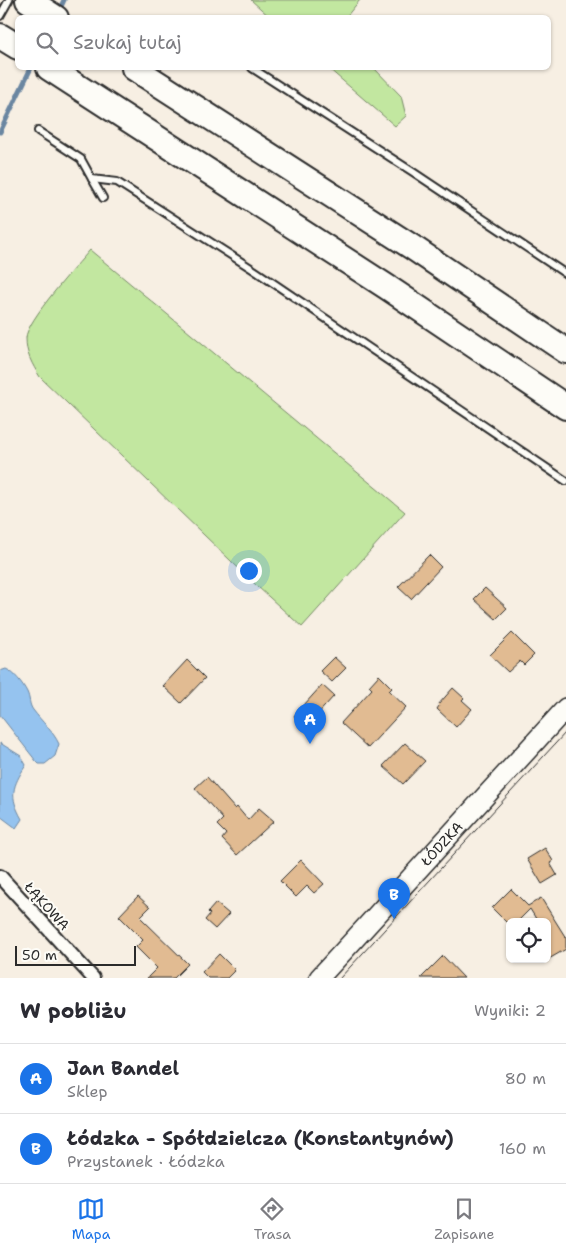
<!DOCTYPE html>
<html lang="pl">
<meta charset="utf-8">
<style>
:root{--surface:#fff;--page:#f7f7f7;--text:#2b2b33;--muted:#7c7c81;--line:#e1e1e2;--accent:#1a73e8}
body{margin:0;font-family:"Shantell Sans",sans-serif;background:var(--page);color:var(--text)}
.controls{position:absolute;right:15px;bottom:15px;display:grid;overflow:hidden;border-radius:8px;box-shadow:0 1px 4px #0004}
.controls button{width:45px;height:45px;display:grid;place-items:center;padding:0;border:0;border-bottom:1px solid var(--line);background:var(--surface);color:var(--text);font:25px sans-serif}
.scale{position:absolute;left:15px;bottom:12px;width:121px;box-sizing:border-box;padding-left:5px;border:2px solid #2b2b2b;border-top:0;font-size:14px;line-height:18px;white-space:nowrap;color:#2b2b2b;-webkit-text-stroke:4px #fdfcf7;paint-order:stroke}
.you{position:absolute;left:248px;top:570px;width:18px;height:18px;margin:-12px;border:4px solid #fff;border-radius:50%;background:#1a73e8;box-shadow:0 0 0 8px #1a73e833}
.badge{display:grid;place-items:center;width:32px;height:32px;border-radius:50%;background:var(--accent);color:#fff;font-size:16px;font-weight:700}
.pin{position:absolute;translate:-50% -41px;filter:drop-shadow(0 1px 2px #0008)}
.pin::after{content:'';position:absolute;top:26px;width:18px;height:15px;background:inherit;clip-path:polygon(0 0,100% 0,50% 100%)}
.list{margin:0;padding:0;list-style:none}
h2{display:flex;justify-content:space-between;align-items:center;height:65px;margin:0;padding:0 20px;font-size:21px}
h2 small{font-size:16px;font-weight:400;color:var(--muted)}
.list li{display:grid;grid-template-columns:32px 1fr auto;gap:15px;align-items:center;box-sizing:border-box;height:70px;padding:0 20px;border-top:1px solid var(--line)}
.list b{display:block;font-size:19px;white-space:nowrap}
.list p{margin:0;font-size:16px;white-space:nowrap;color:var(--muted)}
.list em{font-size:16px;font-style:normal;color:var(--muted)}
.icon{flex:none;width:28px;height:28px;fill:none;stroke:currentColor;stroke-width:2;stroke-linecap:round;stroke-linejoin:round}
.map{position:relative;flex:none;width:566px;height:978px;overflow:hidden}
.search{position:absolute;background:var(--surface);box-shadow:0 1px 4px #0004;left:15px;right:15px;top:15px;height:55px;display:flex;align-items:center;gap:12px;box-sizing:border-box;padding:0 18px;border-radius:8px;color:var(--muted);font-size:19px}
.sheet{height:205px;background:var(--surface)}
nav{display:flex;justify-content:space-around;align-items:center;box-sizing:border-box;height:70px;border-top:1px solid var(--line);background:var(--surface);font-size:14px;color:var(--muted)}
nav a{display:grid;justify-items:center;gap:2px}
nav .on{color:var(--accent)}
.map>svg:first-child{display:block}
.green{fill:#c2e7a0;stroke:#768966}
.water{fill:#95c3ef;stroke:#6b86a1}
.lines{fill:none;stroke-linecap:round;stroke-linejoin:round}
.stream{stroke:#6b86a1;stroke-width:5}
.building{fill:#e1bb92;stroke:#2b2b2b}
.service-casing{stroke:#2b2b2b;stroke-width:10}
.minor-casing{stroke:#2b2b2b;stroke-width:16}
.secondary-casing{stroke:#2b2b2b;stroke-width:22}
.motorway-casing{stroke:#2b2b2b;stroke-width:28}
.service{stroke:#fdfcf7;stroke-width:6}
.minor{stroke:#fdfcf7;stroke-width:12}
.secondary{stroke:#fdfcf7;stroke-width:19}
.motorway{stroke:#fdfcf7;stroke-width:24}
.tram{stroke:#2b2b2b;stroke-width:1}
.labels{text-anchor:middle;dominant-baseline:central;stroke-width:4;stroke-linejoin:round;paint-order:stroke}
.street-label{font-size:14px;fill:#2b2b2b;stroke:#fdfcf7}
</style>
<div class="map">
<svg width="566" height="978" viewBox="0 0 566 978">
<rect width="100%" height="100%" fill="#f7efe3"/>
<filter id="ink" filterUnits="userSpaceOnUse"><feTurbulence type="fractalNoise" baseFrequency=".02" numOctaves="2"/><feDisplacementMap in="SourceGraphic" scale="10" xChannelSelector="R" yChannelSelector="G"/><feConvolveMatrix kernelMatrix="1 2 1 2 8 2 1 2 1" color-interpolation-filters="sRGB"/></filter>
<g filter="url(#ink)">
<g class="green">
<path d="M251,0H360L346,17L271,18Z"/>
<path d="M328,68H374L401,96L406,116L395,126Z"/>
<path d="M90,250L405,512L302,627L258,587L40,377C32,364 26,354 26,338C26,321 77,265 90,250Z"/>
</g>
<g class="water">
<path d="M6,669C14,672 23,684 27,692C30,698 29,705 33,710C42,722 53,731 59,744L55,756L45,764H39L36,761L0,715V671Z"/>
<path d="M0,743L21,756L26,765C12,787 9,796 22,819L16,828L0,816Z"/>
</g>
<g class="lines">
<g class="stream">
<path d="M58,13L64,0"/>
<path d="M0,132L31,68"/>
</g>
</g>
<g class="building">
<path d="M429,555L441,567L411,599L398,587Z"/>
<path d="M485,588L507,608L496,619L474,599Z"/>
<path d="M512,633L534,655L524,665L520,661L508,672L490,655Z"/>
<path d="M334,657L346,668L332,682L320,671Z"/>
<path d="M187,660L205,678L181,703L163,686Z"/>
<path d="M379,675L392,688L389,691L406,707L368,748L341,723L372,689L369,686Z"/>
<path d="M322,685L334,696L306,727L294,716Z"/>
<path d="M453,688L464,698L462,700L472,709L456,727L437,709L439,706L438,705Z"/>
<path d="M405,743L425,761L403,784L383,766Z"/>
<path d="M207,777L235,809L237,807L248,820L259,808L274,821L237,855L222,839L226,834L217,825L223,819L195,788Z"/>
<path d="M545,848L553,861L550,863L557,875L542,884L527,859Z"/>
<path d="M301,860L324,884L314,893L307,886L296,897L280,881Z"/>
<path d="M511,889L528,906L541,898L566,938V949L547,960V922H538L530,909L517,922H506L492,908Z"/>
<path d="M138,896L150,907L140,917L188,964L174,978H147L157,968L136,947L143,940L119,916Z"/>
<path d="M216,903L229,914L215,929L205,920L210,914L208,912Z"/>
<path d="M219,954L235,970L227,978H208L202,972Z"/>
<path d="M443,956L464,978H421Z"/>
</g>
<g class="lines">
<g class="service-casing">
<g id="service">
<path d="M0,16L9,0"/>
<path d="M252,68L413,172L566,274"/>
<path d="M38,131L81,159L92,179L117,182L254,270L566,481"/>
<path d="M92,179L103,198"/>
</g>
</g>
<g class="minor-casing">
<path id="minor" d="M0,876L93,978"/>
</g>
<g class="secondary-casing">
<g id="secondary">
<path id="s1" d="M319,978L566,708"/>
</g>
</g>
<g class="motorway-casing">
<g id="motorway">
<path d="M28,0L56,18"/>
<path d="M0,36L18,47"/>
<path d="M49,68L387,287L566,407"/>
<path d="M134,68L412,247L566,351"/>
</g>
</g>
<use href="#service" class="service"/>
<use href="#minor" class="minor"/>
<use href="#secondary" class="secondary"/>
<use href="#motorway" class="motorway"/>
<path class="tram" d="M340,978L566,732"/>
</g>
</g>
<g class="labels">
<g class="street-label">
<text stroke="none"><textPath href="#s1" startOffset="182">ŁÓDZKA</textPath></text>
<text transform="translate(47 906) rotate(48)">ŁĄKOWA</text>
</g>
</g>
</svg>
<div class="controls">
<button><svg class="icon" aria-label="locate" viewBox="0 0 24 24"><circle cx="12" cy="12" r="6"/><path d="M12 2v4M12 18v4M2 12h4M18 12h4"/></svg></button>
</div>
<div class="scale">50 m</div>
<div class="you"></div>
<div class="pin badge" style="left:310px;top:744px">A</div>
<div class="pin badge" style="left:394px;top:919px">B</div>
<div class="search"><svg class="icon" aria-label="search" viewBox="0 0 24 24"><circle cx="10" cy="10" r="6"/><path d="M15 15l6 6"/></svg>Szukaj tutaj</div>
</div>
<section class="sheet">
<h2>W pobliżu<small>Wyniki: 2</small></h2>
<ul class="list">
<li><span class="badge">A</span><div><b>Jan Bandel</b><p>Sklep</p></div><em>80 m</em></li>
<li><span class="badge">B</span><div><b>Łódzka - Spółdzielcza (Konstantynów)</b><p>Przystanek · Łódzka</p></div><em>160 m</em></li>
</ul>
</section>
<nav>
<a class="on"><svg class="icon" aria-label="map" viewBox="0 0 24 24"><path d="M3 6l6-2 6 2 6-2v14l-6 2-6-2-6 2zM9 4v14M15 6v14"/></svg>Mapa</a>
<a><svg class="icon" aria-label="directions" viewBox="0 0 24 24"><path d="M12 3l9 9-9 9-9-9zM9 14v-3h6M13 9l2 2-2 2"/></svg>Trasa</a>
<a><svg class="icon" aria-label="saved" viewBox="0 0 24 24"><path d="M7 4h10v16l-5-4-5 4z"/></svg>Zapisane</a>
</nav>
